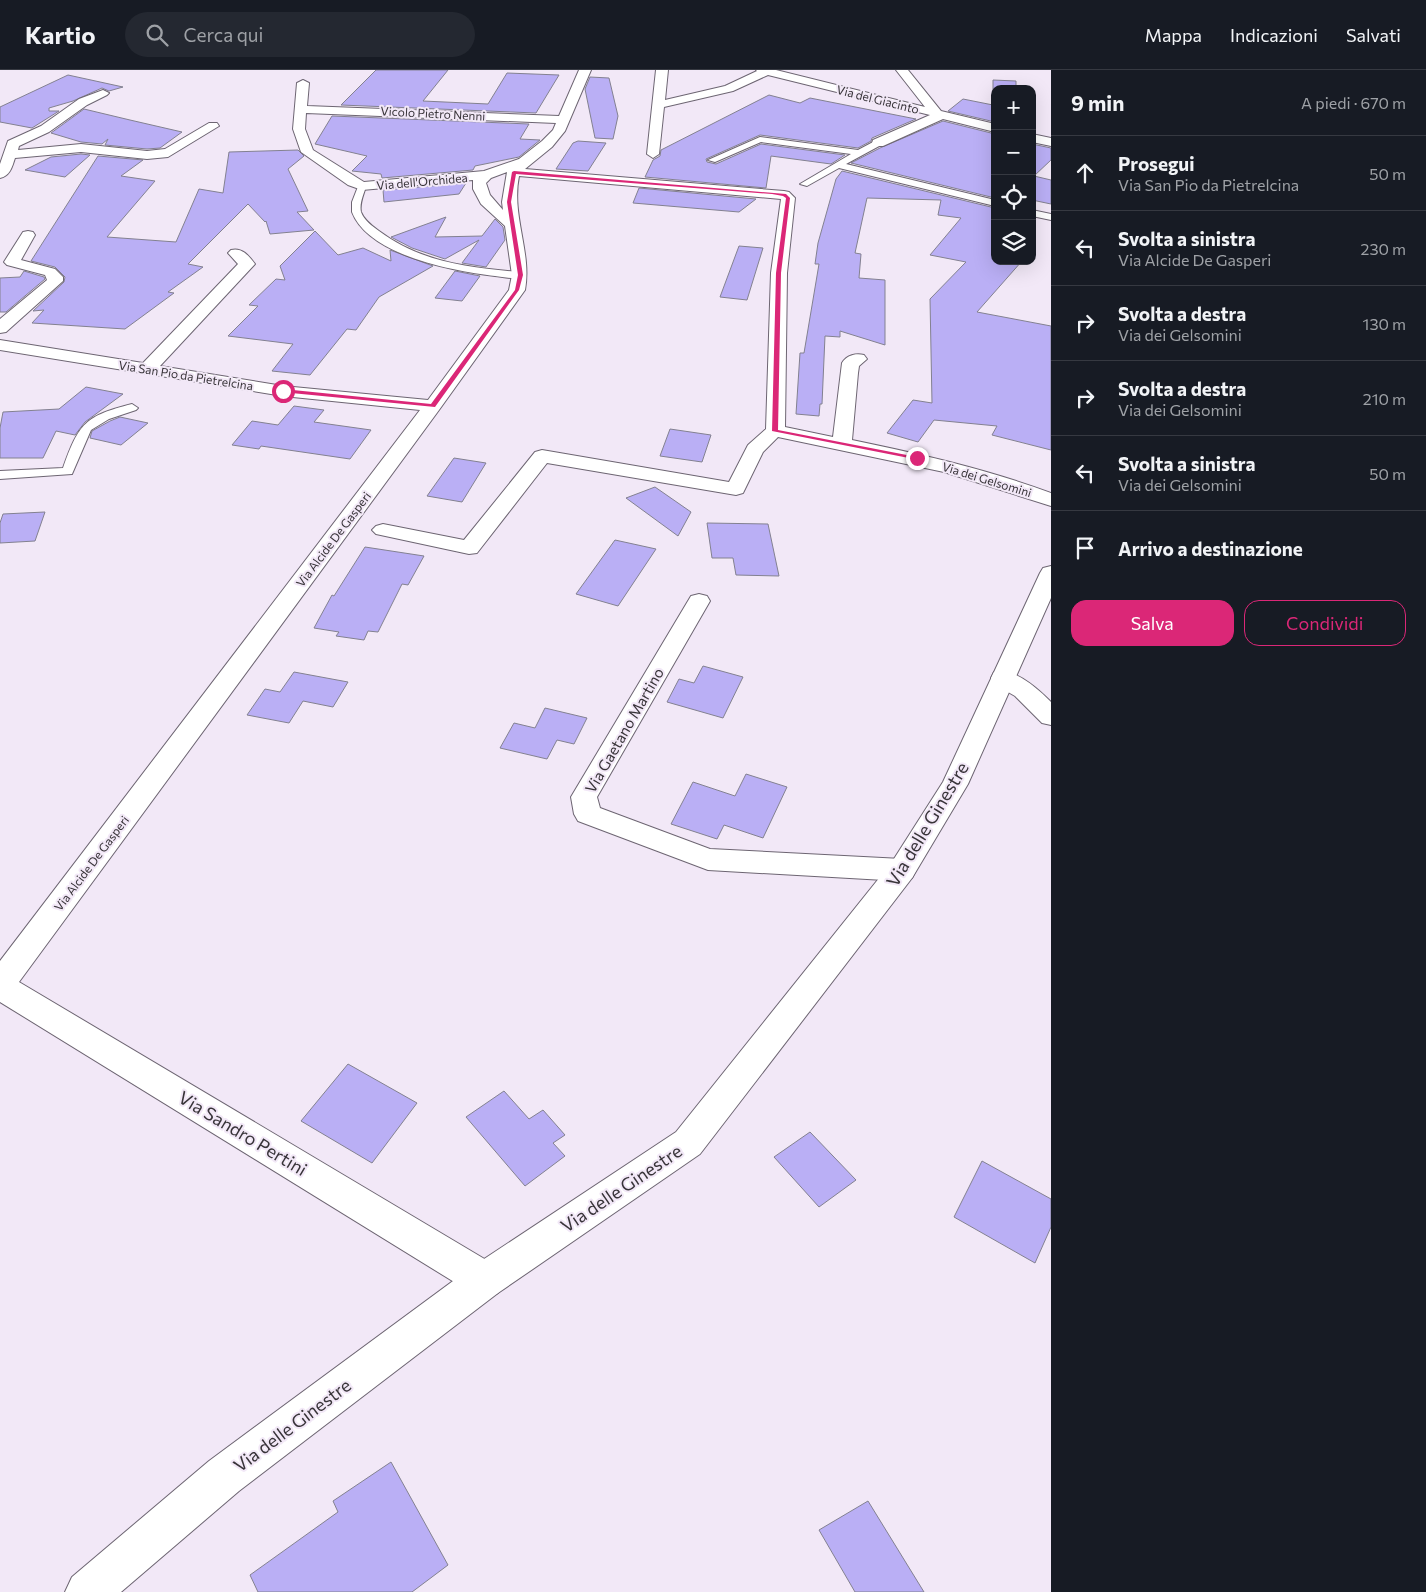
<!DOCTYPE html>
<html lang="it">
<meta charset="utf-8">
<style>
:root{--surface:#171b24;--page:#242831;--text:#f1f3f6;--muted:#9ea1a6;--line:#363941;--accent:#db2777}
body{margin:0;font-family:Commissioner,sans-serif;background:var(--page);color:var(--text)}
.controls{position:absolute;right:15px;top:15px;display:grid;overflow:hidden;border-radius:10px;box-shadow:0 5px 20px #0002}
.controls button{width:45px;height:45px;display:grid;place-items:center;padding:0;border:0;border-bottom:1px solid var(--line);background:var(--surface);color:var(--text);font:25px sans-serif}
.stop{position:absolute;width:15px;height:15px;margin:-11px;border:4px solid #db2777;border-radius:50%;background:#fff}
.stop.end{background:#db2777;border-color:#fff;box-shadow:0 1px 5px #0008}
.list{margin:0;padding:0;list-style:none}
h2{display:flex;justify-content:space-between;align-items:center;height:65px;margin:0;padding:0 20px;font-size:21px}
h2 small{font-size:16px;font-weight:400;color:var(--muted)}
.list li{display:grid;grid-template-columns:32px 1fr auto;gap:15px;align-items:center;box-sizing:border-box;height:75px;padding:0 20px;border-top:1px solid var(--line)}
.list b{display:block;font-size:19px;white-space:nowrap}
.list p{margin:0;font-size:16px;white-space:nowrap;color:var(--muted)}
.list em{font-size:16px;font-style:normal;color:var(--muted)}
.actions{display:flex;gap:10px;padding:15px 20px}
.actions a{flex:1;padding:11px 0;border:1px solid var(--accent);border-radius:15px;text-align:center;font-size:18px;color:var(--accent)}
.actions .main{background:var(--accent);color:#fff}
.icon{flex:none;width:28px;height:28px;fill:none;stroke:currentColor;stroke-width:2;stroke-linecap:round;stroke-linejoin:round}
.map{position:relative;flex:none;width:1051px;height:1522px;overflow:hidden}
header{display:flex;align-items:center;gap:30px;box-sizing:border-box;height:70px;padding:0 25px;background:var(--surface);border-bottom:1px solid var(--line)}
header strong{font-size:24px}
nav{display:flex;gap:28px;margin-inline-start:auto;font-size:18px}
.search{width:350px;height:45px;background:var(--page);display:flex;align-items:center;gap:12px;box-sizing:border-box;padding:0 18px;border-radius:28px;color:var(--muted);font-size:19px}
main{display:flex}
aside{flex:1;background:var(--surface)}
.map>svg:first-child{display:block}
.building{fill:#baaff5;stroke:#838190}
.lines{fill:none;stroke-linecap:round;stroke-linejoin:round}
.lane-casing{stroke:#6d6572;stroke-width:2}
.street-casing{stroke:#6d6572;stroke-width:2}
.secondary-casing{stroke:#6d6572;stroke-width:2}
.lane{fill:#fff;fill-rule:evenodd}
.street{fill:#fff;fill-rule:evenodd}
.secondary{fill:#fff;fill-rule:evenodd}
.route{fill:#db2777}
.labels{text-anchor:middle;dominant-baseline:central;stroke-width:4;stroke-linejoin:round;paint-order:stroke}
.far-street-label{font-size:12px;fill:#383439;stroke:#f2e8f7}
.street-label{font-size:15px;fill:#383439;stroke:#f2e8f7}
.near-street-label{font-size:18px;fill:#383439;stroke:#f2e8f7}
</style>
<header>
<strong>Kartio</strong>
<div class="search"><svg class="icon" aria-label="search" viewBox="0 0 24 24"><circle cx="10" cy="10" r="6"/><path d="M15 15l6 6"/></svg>Cerca qui</div>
<nav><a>Mappa</a><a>Indicazioni</a><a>Salvati</a></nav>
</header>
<main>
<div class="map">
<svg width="1051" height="1522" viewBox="0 0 1051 1522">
<rect width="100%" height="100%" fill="#f2e8f7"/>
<g class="building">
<path d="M376,0H448L423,31L488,34L507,3L559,5L536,43L341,35Z"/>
<path d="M68,5L123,17L109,21L102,18L73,31L49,38V41H59L32,58L0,52V37Z"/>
<path d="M590,7L609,8L618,46L613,69L595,68L585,19Z"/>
<path d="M993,10L1016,11V19H995V52L948,41L963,29L993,35Z"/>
<path d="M769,25L800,33L810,28L916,49L872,68L871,71L858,78L760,65L706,89L707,92L716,94L761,74L845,85L831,94L771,86L766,118L645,107L653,90L660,86L661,80Z"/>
<path d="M84,39L130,50L182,62L160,78L147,79L105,75L108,69L102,74L81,72L51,63Z"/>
<path d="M332,46L529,54L520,69L540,70L519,87L475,96L473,100L382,108L381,104L352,101L367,86L315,74Z"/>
<path d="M943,51L995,64V128L851,93L880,78Z"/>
<path d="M578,71L606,73L588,101L556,99L573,73Z"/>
<path d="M1032,74L1051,78V90L1034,106L1051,110V134L1032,130Z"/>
<path d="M298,80L304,86L288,99L308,141L297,142L314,160L270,164L266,151L265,152L248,134L188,194L203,197L168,222L174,223L125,259L32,253L44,240L33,241L64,212L65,207L55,197L31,191L98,86L143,90L121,106L155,111L107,167L176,172L199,119L223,123L229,82Z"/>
<path d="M81,84L90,85L65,107L25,100L51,87Z"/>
<path d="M842,101L995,138V191H1022L977,242L1051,256V380L992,365L997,356L934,350L918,372L887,363L913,330L932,333L930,229L966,192L930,185L961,148L938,145L941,130L867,128L855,183L861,184L859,208L885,210V275L840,261V267L825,266L822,334H820L819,346L796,344L800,283H804L819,194H815L818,173L836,109Z"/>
<path d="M466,113L459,124L384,132L383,120Z"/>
<path d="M639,118L756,129L739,142L633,133Z"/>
<path d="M446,147L435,167L482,166L495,149L503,157L505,170L486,197L462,193L479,170L445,189L412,178L391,167Z"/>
<path d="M315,161L338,185L363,178L391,191L390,180L433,196L379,227L356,260L347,259L310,305L272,301L293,274L228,266L258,236L249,235L276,209L285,210L280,196Z"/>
<path d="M739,176L763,178L747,230L720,227Z"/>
<path d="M24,201L44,207L45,209L6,242H0V208L20,207Z"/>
<path d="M455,201L480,206L462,231L435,228Z"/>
<path d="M86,317L123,324L85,352L75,365L56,361L43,388H0V358L3,342L59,339Z"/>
<path d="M294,336L324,340L314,352L371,360L350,389L261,376L259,379L232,375L252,351L278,355Z"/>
<path d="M120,347L148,353L121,375L90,368L92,361L110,351Z"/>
<path d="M670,359L711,365L702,392L660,386Z"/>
<path d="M454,388L486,393L462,432L427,426Z"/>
<path d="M655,417L691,442L678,466L626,428Z"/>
<path d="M45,442L35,471L0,473V453L3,444Z"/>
<path d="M707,453L768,454L779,506L736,505L733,488H712Z"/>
<path d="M615,470L656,479L618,536L576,524Z"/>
<path d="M365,477L424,486L408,515L402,514L378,562L368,561L364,570L336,566L339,562L314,558L332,525L334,526Z"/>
<path d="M703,596L743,607L723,648L667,632L679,609L694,613Z"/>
<path d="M294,602L348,612L333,637L303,631L289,653L247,645L265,619L280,622Z"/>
<path d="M545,638L587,648L574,674L557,670L547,689L500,678L514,653L535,658Z"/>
<path d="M746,704L787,717L763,768L724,755L717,769L671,754L693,712L735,726Z"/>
<path d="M348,994L417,1033L372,1093L301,1051Z"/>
<path d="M504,1021L529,1049L543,1040L565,1065L553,1073L565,1086L525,1116L466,1047Z"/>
<path d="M810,1062L856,1110L819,1137L774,1087Z"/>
<path d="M982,1091L1051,1129V1157L1035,1193L954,1147Z"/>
<path d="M391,1392L448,1495L412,1522H258L250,1505L338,1442L333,1431Z"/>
<path d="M868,1431L924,1522H855L819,1460Z"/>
</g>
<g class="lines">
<g class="lane-casing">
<g id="lane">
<path d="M760,67L858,80L875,71H881V75L846,94L995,130V136L839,98L807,116L800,114L851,84L761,72L715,92L708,90Z"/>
<path d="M362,113L366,116C364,124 359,133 361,142C364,150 372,156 379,161C420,192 470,198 520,202L525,205C519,211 504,207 495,206C454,201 369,186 352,142V132L359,114Z"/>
<path d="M1032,140L1051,144V150L1032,146Z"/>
<path d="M132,334L138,338L136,340L109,349L91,360L72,404L0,409V401L63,398C79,353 85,346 132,334Z"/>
</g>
</g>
<g class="street-casing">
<g id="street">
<path d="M579,0H591L565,61L552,77L525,99L784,121L789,122L795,128L787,203L785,357L833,367L842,293C847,285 856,283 864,285L867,289L859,296L858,303L852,370C920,384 986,399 1051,423V436L944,402L778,367L763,382L743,423L736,425L547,393L477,483L469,484L376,464L372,460L376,456L383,454L464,470L535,382L542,380L729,412L748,375L766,359L771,203L781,129L519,106C511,146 532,182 525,220L439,340L19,912L498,1197L504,1210L498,1223L485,1228L472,1223L0,932V891L420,340L283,326L0,280V270L143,293L238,194L228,183L231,180C242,177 249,186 255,194L160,296L283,316L428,330L509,220L512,205L505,156L481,134L473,119V110L362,120L348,115L301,82L293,59L297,13L303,10L309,13L307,36L559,46ZM306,43L556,53L553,60L542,71L519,89L484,101L364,112L313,80L305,59ZM507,102L502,132L503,140L490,125L486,113L491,108Z"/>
<path d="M656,0H668L665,30L725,16L757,1L756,0H776L925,37L896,0H908L941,41L995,54V62L943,49L883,76H873L872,73L873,70L930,45L768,5L733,21L664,37L659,84L653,88L647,84Z"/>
<path d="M103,20L109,23L107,25L87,35L49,62L19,76L18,80L81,74L147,81L165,79L209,53H217L219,56L168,87L147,89L81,82L15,88C12,97 10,106 0,108V94L8,71L41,56L79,29Z"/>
<path d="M1032,64L1051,68V76L1032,72Z"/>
<path d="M28,161L33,162L35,165L21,190L55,199L63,207V211L6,262L0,263V249L47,210L45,205L7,195L4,192L23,162Z"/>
<path d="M699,524L707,526L710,531L597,727L600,738L710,779L902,789L912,792L916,800L912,808L902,811L708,800L578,751L574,744L571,727L688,531L691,526Z"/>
<path d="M1003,600C1023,606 1037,618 1051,632V655L1042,653L1015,626L994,614L991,608L994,602Z"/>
</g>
</g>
<g class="secondary-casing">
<path id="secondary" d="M1051,496V528L968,714L912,808L700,1084L498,1223L239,1421L121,1522H65L72,1507L209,1391L472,1197L676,1062L892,792L943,712L1040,503L1043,498Z"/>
</g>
<use href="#lane" class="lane"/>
<use href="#street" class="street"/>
<use href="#secondary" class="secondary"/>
</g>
<path class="route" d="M514,101L786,124L790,128L781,203L778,360L917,387L919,390L772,361L776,203L786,128L783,126L772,124L516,104L511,132L523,205L519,220L435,337L281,322L283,319L431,334L515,220L518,205L507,132L512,102Z"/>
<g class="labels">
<g class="far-street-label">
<text transform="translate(878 29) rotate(14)">Via del Giacinto</text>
<text transform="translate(433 43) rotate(3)">Vicolo Pietro Nenni</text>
<text transform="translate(422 111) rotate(-5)">Via dell'Orchidea</text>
<text transform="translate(186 305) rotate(9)">Via San Pio da Pietrelcina</text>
<text transform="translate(987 409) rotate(17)">Via dei Gelsomini</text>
<text transform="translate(333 469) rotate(-53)">Via Alcide De Gasperi</text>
<text transform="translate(91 793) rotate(-53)">Via Alcide De Gasperi</text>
</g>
<g class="street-label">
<text transform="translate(624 660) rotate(-60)">Via Gaetano Martino</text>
</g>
<g class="near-street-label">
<text transform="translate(927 754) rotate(-59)">Via delle Ginestre</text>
<text transform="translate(243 1063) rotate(31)">Via Sandro Pertini</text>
<text transform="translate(621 1118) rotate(-34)">Via delle Ginestre</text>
<text transform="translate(292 1355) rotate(-37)">Via delle Ginestre</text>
</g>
</g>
</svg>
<div class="controls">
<button>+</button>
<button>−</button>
<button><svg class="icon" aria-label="locate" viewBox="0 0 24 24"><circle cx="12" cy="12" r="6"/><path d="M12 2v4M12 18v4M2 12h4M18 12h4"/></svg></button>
<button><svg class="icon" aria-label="layers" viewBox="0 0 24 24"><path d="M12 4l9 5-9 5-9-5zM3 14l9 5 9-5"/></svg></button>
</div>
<div class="stop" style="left:283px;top:321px"></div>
<div class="stop end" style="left:917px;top:388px"></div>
</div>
<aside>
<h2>9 min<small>A piedi · 670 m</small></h2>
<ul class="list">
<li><svg class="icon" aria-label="ahead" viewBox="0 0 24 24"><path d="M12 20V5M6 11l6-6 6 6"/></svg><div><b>Prosegui</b><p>Via San Pio da Pietrelcina</p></div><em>50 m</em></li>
<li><svg class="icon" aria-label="left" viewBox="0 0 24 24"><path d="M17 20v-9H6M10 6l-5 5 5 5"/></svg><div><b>Svolta a sinistra</b><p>Via Alcide De Gasperi</p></div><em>230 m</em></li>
<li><svg class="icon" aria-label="right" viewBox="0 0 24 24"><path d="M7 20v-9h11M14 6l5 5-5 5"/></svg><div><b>Svolta a destra</b><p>Via dei Gelsomini</p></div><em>130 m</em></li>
<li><svg class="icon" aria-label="right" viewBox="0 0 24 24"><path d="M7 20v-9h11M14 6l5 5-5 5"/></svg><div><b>Svolta a destra</b><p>Via dei Gelsomini</p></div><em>210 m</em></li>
<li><svg class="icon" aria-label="left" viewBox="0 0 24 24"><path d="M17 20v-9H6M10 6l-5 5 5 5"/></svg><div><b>Svolta a sinistra</b><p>Via dei Gelsomini</p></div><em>50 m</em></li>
<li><svg class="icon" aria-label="arrive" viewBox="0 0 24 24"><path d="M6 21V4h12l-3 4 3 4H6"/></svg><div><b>Arrivo a destinazione</b></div></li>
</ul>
<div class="actions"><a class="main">Salva</a><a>Condividi</a></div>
</aside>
</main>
